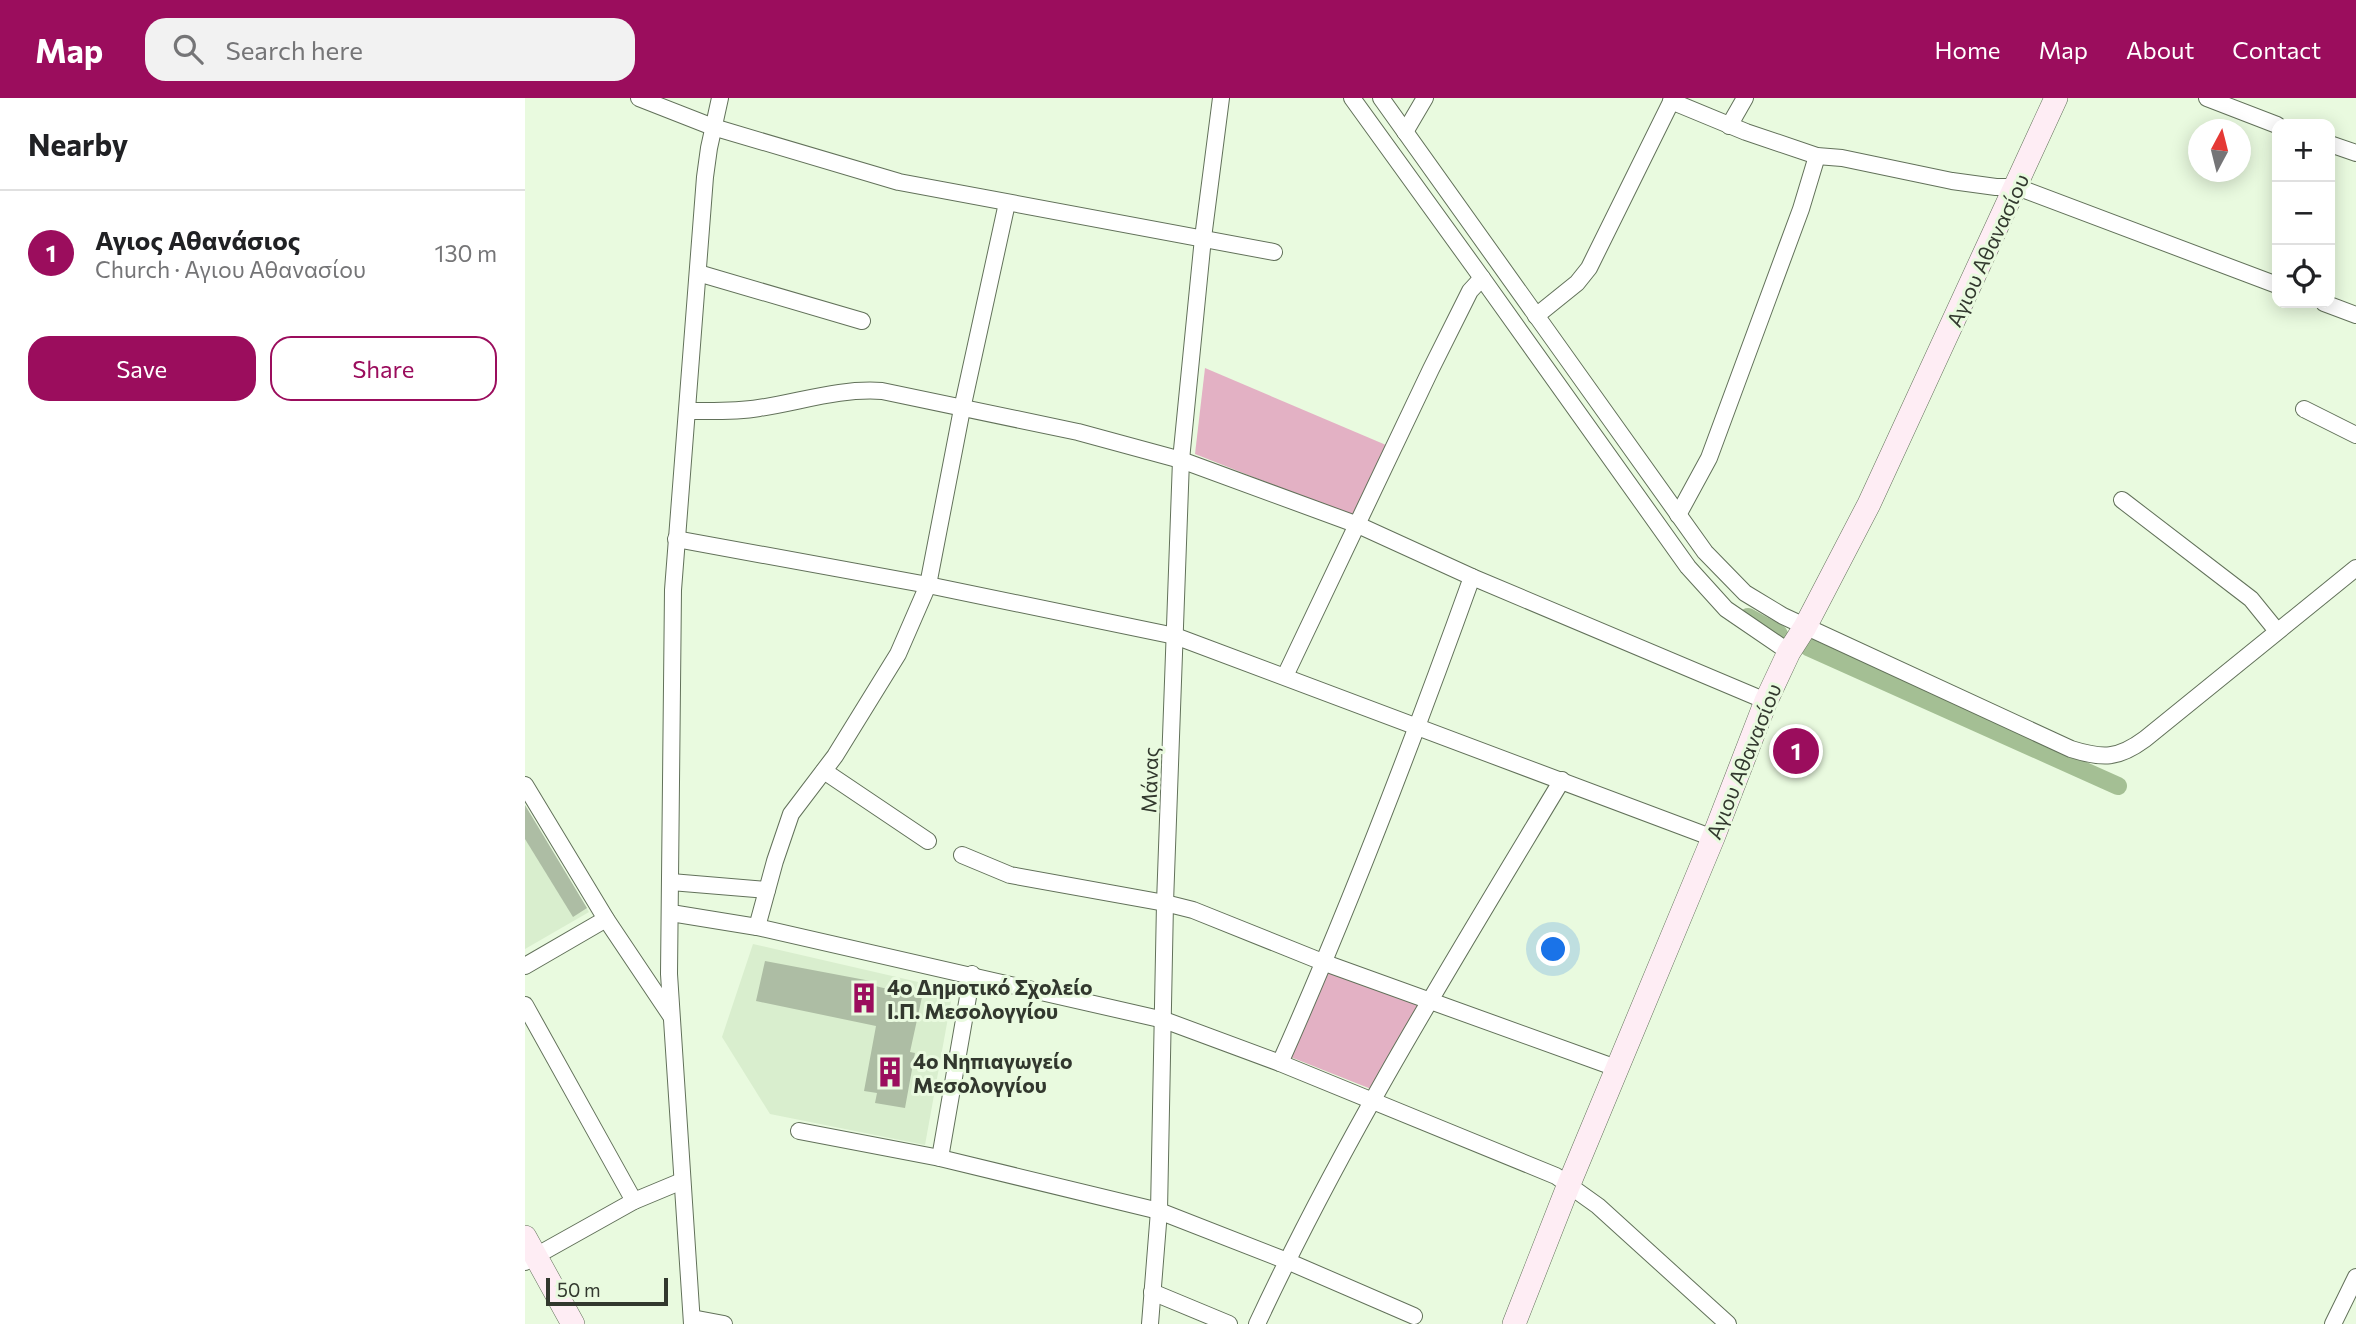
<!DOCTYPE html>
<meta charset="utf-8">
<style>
:root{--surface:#fff;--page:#f2f2f2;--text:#202124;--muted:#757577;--line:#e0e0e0;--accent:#9b0d5d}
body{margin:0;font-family:Commissioner,sans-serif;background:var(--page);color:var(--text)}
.controls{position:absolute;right:21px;top:21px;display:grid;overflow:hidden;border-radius:14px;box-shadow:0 4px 18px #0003}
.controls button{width:63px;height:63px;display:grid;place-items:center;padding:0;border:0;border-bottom:2px solid var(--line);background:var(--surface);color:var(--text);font:35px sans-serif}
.compass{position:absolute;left:1663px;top:21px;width:63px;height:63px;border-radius:50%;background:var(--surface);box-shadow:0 4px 18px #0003;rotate:7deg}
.scale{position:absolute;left:21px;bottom:18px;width:122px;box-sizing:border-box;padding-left:7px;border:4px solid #32382e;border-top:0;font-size:19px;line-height:24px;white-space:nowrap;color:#32382e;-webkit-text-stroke:5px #e9fadf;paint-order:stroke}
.you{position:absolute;left:1029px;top:852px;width:24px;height:24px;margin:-18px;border:5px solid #fff;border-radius:50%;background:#1a73e8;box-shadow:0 0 0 10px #1a73e833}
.badge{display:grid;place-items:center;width:46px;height:46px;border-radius:50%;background:var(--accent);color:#fff;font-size:23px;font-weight:700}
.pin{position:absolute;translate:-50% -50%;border:4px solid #fff;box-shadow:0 2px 7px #0006}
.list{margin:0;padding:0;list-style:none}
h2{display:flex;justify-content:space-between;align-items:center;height:91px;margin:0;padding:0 28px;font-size:30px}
h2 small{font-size:23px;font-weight:400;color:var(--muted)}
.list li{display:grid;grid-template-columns:46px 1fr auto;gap:21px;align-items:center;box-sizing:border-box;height:126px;padding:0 28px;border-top:2px solid var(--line)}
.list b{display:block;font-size:26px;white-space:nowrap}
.list p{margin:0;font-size:23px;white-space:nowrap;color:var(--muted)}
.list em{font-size:23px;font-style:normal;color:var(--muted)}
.actions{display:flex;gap:14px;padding:21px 28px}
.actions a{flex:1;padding:16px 0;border:2px solid var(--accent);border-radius:21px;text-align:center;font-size:24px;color:var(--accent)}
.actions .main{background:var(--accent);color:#fff}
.icon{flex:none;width:38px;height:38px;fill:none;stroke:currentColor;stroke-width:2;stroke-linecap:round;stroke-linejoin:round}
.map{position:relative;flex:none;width:1831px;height:1226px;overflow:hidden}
header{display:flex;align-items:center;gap:42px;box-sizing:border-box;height:98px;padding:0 35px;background:var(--accent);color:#fff}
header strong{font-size:33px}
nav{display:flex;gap:38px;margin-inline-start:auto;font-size:24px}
.search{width:490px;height:63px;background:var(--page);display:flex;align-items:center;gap:18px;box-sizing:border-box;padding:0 24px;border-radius:21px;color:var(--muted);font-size:26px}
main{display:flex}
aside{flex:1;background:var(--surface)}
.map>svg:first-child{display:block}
.built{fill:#d9eece}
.green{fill:#e3b1c4}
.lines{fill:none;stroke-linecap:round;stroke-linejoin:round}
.canal{stroke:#a4bf94;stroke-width:18}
.building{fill:#adbda4}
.street-casing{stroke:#62715a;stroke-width:18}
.secondary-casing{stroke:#62715a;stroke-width:24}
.street{stroke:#fff;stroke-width:16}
.secondary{stroke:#feedf4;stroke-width:23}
.labels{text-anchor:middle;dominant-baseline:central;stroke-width:6;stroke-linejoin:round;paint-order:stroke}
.street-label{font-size:21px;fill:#32382e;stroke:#e9fadf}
.poi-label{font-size:21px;font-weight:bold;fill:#32382e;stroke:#e9fadf;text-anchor:start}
</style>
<header>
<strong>Map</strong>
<div class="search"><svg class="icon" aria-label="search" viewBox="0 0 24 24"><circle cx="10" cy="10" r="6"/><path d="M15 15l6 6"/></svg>Search here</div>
<nav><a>Home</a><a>Map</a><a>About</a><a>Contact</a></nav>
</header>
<main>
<aside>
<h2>Nearby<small></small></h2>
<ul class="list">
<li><span class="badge">1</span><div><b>Αγιος Αθανάσιος</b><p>Church · Αγιου Αθανασίου</p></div><em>130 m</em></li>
</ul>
<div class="actions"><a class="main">Save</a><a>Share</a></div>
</aside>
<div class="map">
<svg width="1831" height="1226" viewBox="0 0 1831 1226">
<rect width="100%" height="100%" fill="#e9fadf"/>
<g class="built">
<path d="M0,709L64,814L0,851Z"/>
<path d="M228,846L428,892L400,1047L245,1016L197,939Z"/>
</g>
<g class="green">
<path d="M680,270L861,347L827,418L670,356Z"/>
<path d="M798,870L896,906L846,991L763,958Z"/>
</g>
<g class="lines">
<g class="canal">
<path d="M1223,519L1254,536"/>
<path d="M1283,549L1593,688"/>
</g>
</g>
<g class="building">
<path d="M0,707L62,810L48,819L0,741Z"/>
<path d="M240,863L351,884L350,888L397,899L385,954L390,955L380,1010L350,1005L352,995L339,993L351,928L231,903Z"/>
</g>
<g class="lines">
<g class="street-casing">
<g id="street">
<path d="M114,0L188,29L374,84L749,154"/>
<path d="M827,0L957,180"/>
<path d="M856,0L1180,454L1220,495L1258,518L1546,651C1578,661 1593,661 1620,641L1831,470"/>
<path d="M1682,0L1752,27"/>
<path d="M1146,3L1221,34L1292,58L1317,60L1427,83L1471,89H1492L1752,187"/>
<path d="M1204,28L1220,0"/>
<path d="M880,34L900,0"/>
<path d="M1805,46L1831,55"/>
<path d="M173,175L337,223"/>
<path d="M1799,205L1831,217"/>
<path d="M1011,218L1052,185L1064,170L1148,0"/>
<path d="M1779,311L1831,337"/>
<path d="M163,313C186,313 210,314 234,310C275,304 314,290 357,293L553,334L656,362L833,427L947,479L1241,603"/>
<path d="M1597,402L1726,501L1752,533"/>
<path d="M1153,417L1184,360L1276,111L1292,58"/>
<path d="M151,441L403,487L650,538L1188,740"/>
<path d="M760,578L906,271L945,193L957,180L1163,469L1201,511L1264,554"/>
<path d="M299,673L403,743"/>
<path d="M0,687L81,821L146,918"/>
<path d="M437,757L485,777L640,805L668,812L800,865L1094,971"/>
<path d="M146,784L242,792"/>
<path d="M146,815L232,829L639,922L755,965L1031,1078L1073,1108L1203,1226"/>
<path d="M232,829L250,763L266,716L310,658L373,556L403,487L437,311L482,105"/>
<path d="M0,868L81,821"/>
<path d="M0,907L109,1103"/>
<path d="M755,965C826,806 888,643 947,479"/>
<path d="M274,1033L415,1060L634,1113L762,1163L889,1218"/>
<path d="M415,1060L447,876"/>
<path d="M0,1164L109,1103L157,1083"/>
<path d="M627,1194L704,1226"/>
<path d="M167,1220L199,1226"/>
<path d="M167,1226L144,876L148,492L180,79L184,50L195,0"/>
<path d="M625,1226L634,1113L640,805L656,362L678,140L696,0"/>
<path d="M732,1226C820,1037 930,860 1037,682"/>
<path d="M1808,1226L1831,1179"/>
</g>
</g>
<g class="secondary-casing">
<g id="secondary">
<path d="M0,1139L48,1226"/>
<path d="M989,1226L1044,1086L1188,740L1241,603L1264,554L1280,529L1344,406L1531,0"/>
</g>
</g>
<use href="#street" class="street"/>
<use href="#secondary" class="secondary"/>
</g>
<defs>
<g id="building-bare" transform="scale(2.415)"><path d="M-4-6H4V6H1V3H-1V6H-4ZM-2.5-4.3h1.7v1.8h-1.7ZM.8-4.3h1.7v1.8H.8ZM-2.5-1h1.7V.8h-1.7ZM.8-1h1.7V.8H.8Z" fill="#9b0d5d" stroke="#e9fadf" stroke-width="2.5" paint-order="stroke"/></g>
</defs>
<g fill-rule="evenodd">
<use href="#building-bare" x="339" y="900"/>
<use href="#building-bare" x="365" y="974"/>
</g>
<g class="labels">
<g class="street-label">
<text transform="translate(1462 152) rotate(-65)">Αγιου Αθανασίου</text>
<text transform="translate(1218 663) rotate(-68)">Αγιου Αθανασίου</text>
<text transform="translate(624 682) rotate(-88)">Μάνας</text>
</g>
<g class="poi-label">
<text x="362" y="888">4ο Δημοτικό Σχολείο<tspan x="362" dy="24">Ι.Π. Μεσολογγίου</tspan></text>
<text x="388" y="962">4ο Νηπιαγωγείο<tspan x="388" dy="24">Μεσολογγίου</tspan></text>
</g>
</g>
</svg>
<div class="controls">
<button>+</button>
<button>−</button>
<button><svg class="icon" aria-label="locate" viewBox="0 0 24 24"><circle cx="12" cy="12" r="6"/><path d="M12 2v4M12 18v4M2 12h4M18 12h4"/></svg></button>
</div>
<svg class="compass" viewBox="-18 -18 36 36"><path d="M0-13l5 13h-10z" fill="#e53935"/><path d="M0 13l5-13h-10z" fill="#757577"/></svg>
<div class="scale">50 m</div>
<div class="you"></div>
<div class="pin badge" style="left:1271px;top:653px">1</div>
</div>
</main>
